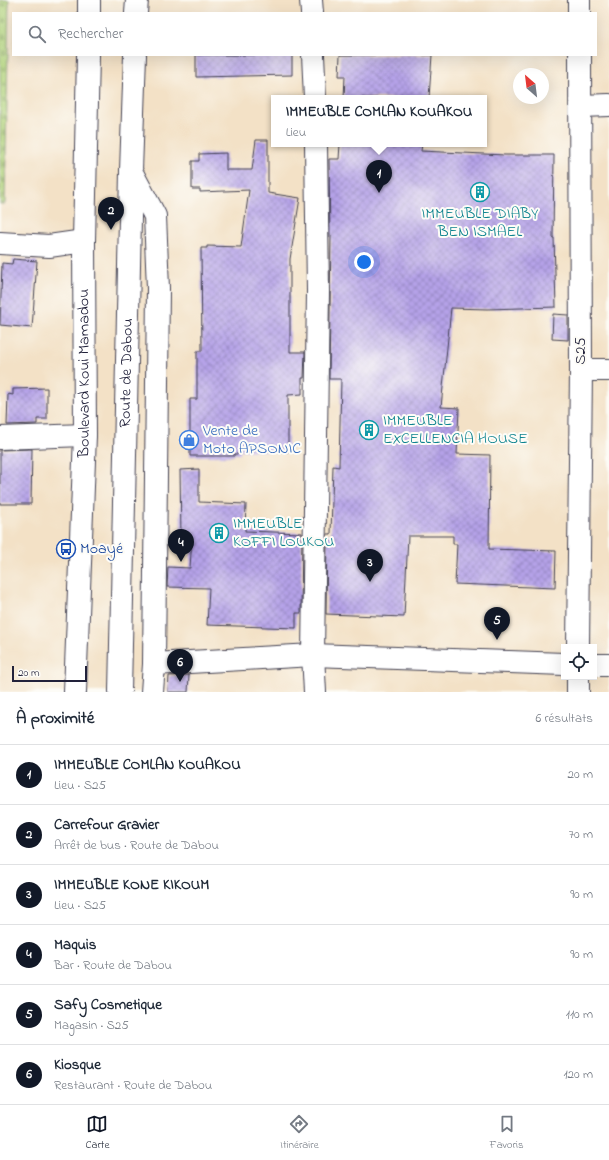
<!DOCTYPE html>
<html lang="fr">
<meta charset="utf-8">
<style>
:root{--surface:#fff;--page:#f2f2f3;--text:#1f2937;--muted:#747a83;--line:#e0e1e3;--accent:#111827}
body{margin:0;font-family:"Indie Flower",sans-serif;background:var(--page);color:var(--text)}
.controls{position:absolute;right:12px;bottom:12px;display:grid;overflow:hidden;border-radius:0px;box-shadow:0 4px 16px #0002}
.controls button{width:36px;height:36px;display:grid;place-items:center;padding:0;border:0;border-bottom:1px solid var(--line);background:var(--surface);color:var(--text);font:20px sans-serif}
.compass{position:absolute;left:513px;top:68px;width:36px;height:36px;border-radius:50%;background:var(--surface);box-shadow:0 4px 16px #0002;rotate:332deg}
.scale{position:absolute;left:12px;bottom:10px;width:75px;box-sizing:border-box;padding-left:4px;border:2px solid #22223b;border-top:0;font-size:11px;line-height:14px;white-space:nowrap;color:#22223b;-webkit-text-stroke:3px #fdfcf7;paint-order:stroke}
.you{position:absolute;left:364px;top:262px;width:14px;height:14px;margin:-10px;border:3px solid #fff;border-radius:50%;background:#1a73e8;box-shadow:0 0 0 6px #1a73e833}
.badge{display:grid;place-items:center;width:26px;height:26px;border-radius:50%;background:var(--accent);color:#fff;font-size:13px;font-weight:700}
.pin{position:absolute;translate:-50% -33px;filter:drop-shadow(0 1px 2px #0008)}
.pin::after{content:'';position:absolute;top:21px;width:14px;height:12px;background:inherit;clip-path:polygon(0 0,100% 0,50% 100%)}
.popup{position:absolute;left:271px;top:95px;width:216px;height:52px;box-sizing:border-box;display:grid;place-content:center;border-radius:0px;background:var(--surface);filter:drop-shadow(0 1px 3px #0005);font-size:13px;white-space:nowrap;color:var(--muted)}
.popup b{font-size:15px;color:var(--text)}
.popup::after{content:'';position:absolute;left:50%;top:100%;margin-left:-8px;border:8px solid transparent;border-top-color:var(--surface)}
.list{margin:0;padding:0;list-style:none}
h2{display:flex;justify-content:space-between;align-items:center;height:52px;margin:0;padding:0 16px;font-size:17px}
h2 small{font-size:13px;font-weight:400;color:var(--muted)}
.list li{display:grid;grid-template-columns:26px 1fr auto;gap:12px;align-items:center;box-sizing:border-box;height:60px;padding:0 16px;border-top:1px solid var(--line)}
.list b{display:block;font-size:15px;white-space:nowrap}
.list p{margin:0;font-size:13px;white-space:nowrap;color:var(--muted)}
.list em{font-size:13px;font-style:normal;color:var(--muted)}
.icon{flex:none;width:22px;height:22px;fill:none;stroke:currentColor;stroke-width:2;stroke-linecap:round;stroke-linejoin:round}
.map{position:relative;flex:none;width:609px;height:692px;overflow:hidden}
.search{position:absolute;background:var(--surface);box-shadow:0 4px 16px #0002;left:12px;right:12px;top:12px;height:44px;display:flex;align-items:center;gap:10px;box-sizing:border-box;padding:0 14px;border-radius:0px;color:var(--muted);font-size:15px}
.sheet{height:412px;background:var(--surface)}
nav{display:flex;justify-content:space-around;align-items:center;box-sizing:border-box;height:56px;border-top:1px solid var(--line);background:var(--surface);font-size:11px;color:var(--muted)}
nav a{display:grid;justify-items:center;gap:2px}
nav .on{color:var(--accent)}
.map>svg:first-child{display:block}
.cemetery{fill:url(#cemetery-stones);stroke:#697a5a}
.building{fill:url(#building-cross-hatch)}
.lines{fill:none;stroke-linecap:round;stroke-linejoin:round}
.minor-casing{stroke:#413f50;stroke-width:24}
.major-casing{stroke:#413f50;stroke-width:24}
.minor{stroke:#fff;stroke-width:22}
.major{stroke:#fff;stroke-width:22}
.labels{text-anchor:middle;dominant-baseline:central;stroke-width:4;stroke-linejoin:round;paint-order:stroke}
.culture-label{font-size:16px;fill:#0d838f;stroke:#fdfcf7;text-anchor:start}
.street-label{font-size:16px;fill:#22223b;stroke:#fdfcf7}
.shop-label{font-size:16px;fill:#366cbe;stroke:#fdfcf7;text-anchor:start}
.transit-label{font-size:16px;fill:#164399;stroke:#fdfcf7;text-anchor:start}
</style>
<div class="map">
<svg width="609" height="692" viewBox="0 0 609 692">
<defs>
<pattern id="cemetery-stones" width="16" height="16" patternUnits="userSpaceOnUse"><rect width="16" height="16" fill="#b0d27a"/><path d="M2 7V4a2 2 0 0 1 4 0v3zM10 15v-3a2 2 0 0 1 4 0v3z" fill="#97b46a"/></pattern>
<pattern id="building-cross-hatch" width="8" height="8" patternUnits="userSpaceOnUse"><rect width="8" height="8" fill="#b5a2e8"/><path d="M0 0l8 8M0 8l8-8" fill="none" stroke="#9384bd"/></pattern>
</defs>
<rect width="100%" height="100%" fill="#fdfcf7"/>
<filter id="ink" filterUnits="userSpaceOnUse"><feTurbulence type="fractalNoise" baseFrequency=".025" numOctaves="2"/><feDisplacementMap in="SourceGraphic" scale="8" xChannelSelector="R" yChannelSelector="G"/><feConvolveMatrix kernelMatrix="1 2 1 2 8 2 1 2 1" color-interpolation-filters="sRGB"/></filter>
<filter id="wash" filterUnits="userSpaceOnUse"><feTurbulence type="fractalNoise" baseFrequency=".012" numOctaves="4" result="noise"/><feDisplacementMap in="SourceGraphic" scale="16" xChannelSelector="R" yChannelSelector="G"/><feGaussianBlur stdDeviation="0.9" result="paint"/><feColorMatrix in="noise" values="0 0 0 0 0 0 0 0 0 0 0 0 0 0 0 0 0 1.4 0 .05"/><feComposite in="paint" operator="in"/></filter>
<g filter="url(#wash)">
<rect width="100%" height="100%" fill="#f3e1c6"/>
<path class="cemetery" d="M0,0H9L5,204H0Z"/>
<g id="blocks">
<g class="building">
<path d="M196,55H292V75L196,77Z"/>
<path d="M340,55H432L429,98H344L345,76H339Z"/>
<path d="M256,140H268V193L300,198L290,259V352H305L304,378H302V394L288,395V452L240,450V454H234V456H190V399H197V351H202L201,248H207V246L241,247L249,190L200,192V189H192V161H199V154L226,153V170H252Z"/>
<path d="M340,144H422L421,151L505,155H554L553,238H554L556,307L487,309L451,308L441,407L459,408L457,454L490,455L489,549L556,551L555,588L455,584L457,544H453V536H408L404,617L326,614L327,534H331L333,466L339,467L341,379H329L331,236L330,237L329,159H339Z"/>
<path d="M13,259L37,261L32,328L0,325L2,263L12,264Z"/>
<path d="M553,314L568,315V340L552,339Z"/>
<path d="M47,388V419H37V424L7,425L8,394L13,395V389Z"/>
<path d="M32,449L31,504H0V450Z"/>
<path d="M199,469V502L246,504L245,531L302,533L301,613H296V628L207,625L209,588L167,587L168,567L190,568L192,538H181L180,470Z"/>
<path d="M189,675L188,692H168L169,676Z"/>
</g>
</g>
</g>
<g filter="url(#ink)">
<use href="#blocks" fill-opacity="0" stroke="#413f50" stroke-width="1"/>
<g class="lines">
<g class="minor-casing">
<g id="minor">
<path d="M311,0L312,13"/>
<path d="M579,0V13"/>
<path d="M313,55L315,98"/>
<path d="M581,106L609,105"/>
<path d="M131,171L155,216L158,288L154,664L152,692"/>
<path d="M0,243L49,246L84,241"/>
<path d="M581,370H609"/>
<path d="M0,438L85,435"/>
<path d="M578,647L581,370L580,55"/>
<path d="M154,664L313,655L564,664"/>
<path d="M594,665H609"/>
<path d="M578,677V692"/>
<path d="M315,692L313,655L318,291L316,144"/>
</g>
</g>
<g class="major-casing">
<g id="major">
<path d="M89,13V0"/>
<path d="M136,13L137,0"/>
<path id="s1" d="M75,692L85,435L84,241L88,55"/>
<path id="s2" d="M120,692L131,171L135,55"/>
</g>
</g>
<use href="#minor" class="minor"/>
<use href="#major" class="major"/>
</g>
</g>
<defs>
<g id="building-ring" transform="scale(1)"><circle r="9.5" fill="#fdfcf7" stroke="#0f9aa8" stroke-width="1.5"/><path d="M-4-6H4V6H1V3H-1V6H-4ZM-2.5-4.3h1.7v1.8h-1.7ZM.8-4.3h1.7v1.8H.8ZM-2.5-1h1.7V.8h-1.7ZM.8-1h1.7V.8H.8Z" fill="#0f9aa8"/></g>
<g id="shop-ring" transform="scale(1)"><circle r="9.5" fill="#fdfcf7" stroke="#3f7fe0" stroke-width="1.5"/><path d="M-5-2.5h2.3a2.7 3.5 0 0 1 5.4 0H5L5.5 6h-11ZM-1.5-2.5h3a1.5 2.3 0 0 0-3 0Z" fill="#3f7fe0"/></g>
<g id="bus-ring" transform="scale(1)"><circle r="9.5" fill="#fdfcf7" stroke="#1a4fb4" stroke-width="1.5"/><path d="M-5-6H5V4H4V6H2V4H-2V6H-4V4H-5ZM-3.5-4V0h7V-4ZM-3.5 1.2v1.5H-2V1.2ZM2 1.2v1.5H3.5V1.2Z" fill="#1a4fb4"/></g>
</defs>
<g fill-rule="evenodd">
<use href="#building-ring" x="480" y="192"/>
<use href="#building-ring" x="369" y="430"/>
<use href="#shop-ring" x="189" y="440"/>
<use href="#building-ring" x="219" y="533"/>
<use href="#bus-ring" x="66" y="549"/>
</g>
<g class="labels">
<g class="culture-label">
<text x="480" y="214" text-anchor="middle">IMMEUBLE DIABY<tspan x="480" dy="18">BEN ISMAEL</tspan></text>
<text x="383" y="421">IMMEUBLE<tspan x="383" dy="18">EXCELLENCIA HOUSE</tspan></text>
<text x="233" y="524">IMMEUBLE<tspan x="233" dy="18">KOFFI LOUKOU</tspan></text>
</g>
<g class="street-label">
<text transform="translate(581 351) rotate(-90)">S25</text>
<text stroke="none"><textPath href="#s2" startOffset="319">Route de Dabou</textPath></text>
<text stroke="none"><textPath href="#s1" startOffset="319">Boulevard Koui Mamadou</textPath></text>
</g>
<g class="shop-label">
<text x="203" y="431">Vente de<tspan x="203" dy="18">Moto APSONIC</tspan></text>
</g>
<g class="transit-label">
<text x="80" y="549">Moayé</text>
</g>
</g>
</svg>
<div class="controls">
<button><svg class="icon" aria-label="locate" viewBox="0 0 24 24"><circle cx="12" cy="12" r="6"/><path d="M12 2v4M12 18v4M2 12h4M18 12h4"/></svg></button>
</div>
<svg class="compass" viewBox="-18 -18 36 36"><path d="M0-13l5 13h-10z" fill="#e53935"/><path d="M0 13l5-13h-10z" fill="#747a83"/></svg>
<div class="scale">20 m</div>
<div class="you"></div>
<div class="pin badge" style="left:379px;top:193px">1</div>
<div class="popup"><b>IMMEUBLE COMLAN KOUAKOU</b>Lieu</div>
<div class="pin badge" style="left:111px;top:230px">2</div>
<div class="pin badge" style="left:370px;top:582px">3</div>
<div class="pin badge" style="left:181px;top:562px">4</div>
<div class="pin badge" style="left:497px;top:640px">5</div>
<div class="pin badge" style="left:180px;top:682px">6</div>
<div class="search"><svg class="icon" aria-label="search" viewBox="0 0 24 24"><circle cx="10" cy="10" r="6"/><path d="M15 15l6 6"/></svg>Rechercher</div>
</div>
<section class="sheet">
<h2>À proximité<small>6 résultats</small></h2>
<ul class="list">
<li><span class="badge">1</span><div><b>IMMEUBLE COMLAN KOUAKOU</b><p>Lieu · S25</p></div><em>20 m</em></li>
<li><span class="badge">2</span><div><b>Carrefour Gravier</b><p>Arrêt de bus · Route de Dabou</p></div><em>70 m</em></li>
<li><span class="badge">3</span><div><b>IMMEUBLE KONE KIKOUM</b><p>Lieu · S25</p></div><em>90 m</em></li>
<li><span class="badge">4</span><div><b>Maquis</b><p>Bar · Route de Dabou</p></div><em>90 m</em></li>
<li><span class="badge">5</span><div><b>Safy Cosmetique</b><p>Magasin · S25</p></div><em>110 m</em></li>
<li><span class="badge">6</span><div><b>Kiosque</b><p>Restaurant · Route de Dabou</p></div><em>120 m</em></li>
</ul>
</section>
<nav>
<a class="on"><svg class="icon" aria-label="map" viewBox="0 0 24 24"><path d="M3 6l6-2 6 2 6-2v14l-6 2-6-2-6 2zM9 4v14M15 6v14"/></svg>Carte</a>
<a><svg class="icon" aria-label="directions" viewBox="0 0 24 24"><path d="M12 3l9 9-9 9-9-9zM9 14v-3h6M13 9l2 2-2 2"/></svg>Itinéraire</a>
<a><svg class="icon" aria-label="saved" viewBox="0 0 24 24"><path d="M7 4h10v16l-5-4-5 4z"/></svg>Favoris</a>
</nav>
